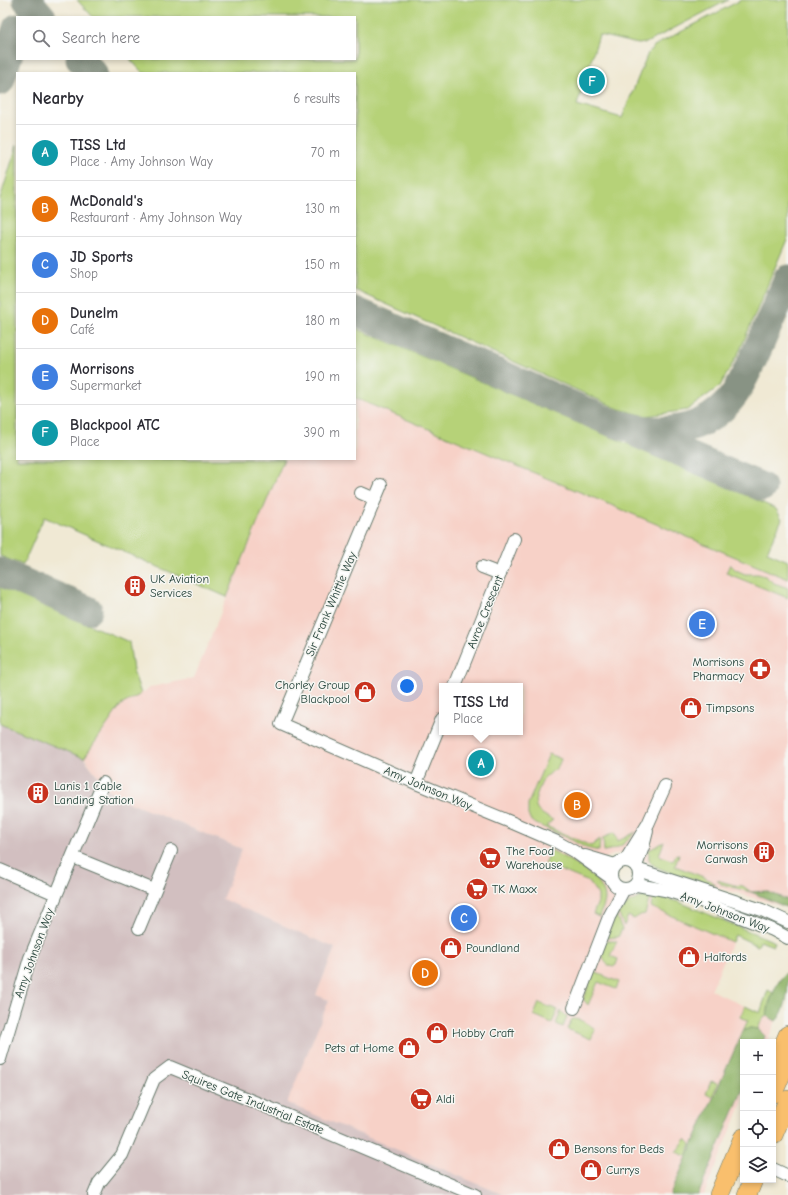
<!DOCTYPE html>
<meta charset="utf-8">
<style>
:root{--surface:#fff;--page:#f2f2f3;--text:#2b2b33;--muted:#7c7c81;--line:#e1e1e2;--accent:#ea580c}
body{margin:0;font-family:"Comic Neue",sans-serif;background:var(--page);color:var(--text)}
.controls{position:absolute;right:12px;bottom:12px;display:grid;overflow:hidden;border-radius:0px;box-shadow:0 2px 6px #0003}
.controls button{width:36px;height:36px;display:grid;place-items:center;padding:0;border:0;border-bottom:1px solid var(--line);background:var(--surface);color:var(--text);font:20px sans-serif}
.you{position:absolute;left:407px;top:686px;width:14px;height:14px;margin:-10px;border:3px solid #fff;border-radius:50%;background:#1a73e8;box-shadow:0 0 0 6px #1a73e833}
.badge{display:grid;place-items:center;width:26px;height:26px;border-radius:50%;background:var(--accent);color:#fff;font-size:13px;font-weight:700}
.pin{position:absolute;translate:-50% -50%;border:2px solid #fff;box-shadow:0 1px 4px #0006}
.popup{position:absolute;left:439px;top:683px;width:84px;height:52px;box-sizing:border-box;display:grid;place-content:center;border-radius:0px;background:var(--surface);filter:drop-shadow(0 1px 3px #0005);font-size:13px;white-space:nowrap;color:var(--muted)}
.popup b{font-size:15px;color:var(--text)}
.popup::after{content:'';position:absolute;left:50%;top:100%;margin-left:-8px;border:8px solid transparent;border-top-color:var(--surface)}
.list{margin:0;padding:0;list-style:none}
h2{display:flex;justify-content:space-between;align-items:center;height:52px;margin:0;padding:0 16px;font-size:17px}
h2 small{font-size:13px;font-weight:400;color:var(--muted)}
.list li{display:grid;grid-template-columns:26px 1fr auto;gap:12px;align-items:center;box-sizing:border-box;height:56px;padding:0 16px;border-top:1px solid var(--line)}
.list b{display:block;font-size:15px;white-space:nowrap}
.list p{margin:0;font-size:13px;white-space:nowrap;color:var(--muted)}
.list em{font-size:13px;font-style:normal;color:var(--muted)}
.icon{flex:none;width:22px;height:22px;fill:none;stroke:currentColor;stroke-width:2;stroke-linecap:round;stroke-linejoin:round}
.map{position:relative;flex:none;width:788px;height:1195px;overflow:hidden}
.search{position:absolute;background:var(--surface);box-shadow:0 2px 6px #0003;left:16px;top:16px;width:340px;height:44px;display:flex;align-items:center;gap:10px;box-sizing:border-box;padding:0 14px;border-radius:0px;color:var(--muted);font-size:15px}
.panel{position:absolute;background:var(--surface);box-shadow:0 2px 6px #0003;left:16px;top:72px;width:340px;height:388px;border-radius:0px}
.map>svg:first-child{display:block}
.built{fill:#f7d1c7;fill-rule:evenodd}
.industrial{fill:#d2bfc0}
.green{fill:#b6d278;stroke:#6a8856}
.forest{fill:#90b468;stroke:#58784e}
.lines{fill:none;stroke-linecap:round;stroke-linejoin:round}
.taxiway{stroke:#889384;stroke-width:29}
.minor-casing{stroke:#68796c;stroke-width:14}
.primary-casing{stroke:#68796c;stroke-width:20}
.minor{stroke:#fff;stroke-width:12}
.primary{stroke:#f9bf6d;stroke-width:19}
.labels{text-anchor:middle;dominant-baseline:central;stroke-width:3;stroke-linejoin:round;paint-order:stroke}
.poi-label{font-size:12px;fill:#1f3d34;stroke:#f6f6f2;text-anchor:start}
.street-label{font-size:12px;fill:#1f3d34;stroke:#f6f6f2}
</style>
<div class="map">
<svg width="788" height="1195" viewBox="0 0 788 1195">
<rect width="100%" height="100%" fill="#f6f6f2"/>
<filter id="ink" filterUnits="userSpaceOnUse"><feTurbulence type="fractalNoise" baseFrequency=".025" numOctaves="2"/><feDisplacementMap in="SourceGraphic" scale="8" xChannelSelector="R" yChannelSelector="G"/><feConvolveMatrix kernelMatrix="1 2 1 2 8 2 1 2 1" color-interpolation-filters="sRGB"/></filter>
<filter id="wash" filterUnits="userSpaceOnUse"><feTurbulence type="fractalNoise" baseFrequency=".012" numOctaves="4" result="noise"/><feDisplacementMap in="SourceGraphic" scale="16" xChannelSelector="R" yChannelSelector="G"/><feGaussianBlur stdDeviation="0.9" result="paint"/><feColorMatrix in="noise" values="0 0 0 0 0 0 0 0 0 0 0 0 0 0 0 0 0 1.4 0 .05"/><feComposite in="paint" operator="in"/></filter>
<g filter="url(#wash)">
<rect width="100%" height="100%" fill="#f0e9d4"/>
<path class="built" d="M355,398L788,579V908L690,879L630,855L619,853L607,857L597,869L599,879L610,890L632,897L664,898L679,902L738,927L711,990L776,1021L767,1042H743V1101L704,1195H504L286,1103L329,1000L316,995L335,948L221,899L242,849L113,796L84,757L121,705L152,687L194,678L284,459H355ZM442,686H520V732H442Z"/>
<path class="industrial" d="M0,724L84,758L113,796L242,849L222,899L335,948L316,995L329,1000L287,1103L504,1195H0Z"/>
<g class="green">
<path d="M77,0H728L646,43L638,44L599,35L577,105L622,118L648,53L654,46L741,0H788V237L740,350L720,386L687,410L646,416L619,409L355,290V73H143L130,59H355V17H93Z"/>
<path d="M17,145V459H284L227,597L44,517L23,565L0,556V199Z"/>
<path d="M355,328L720,483L776,509L782,519L767,552L788,561V579L355,398Z"/>
<path d="M730,564L736,570L745,574H758L765,576L774,583L788,588V598L726,573Z"/>
<path d="M0,586L129,642L133,670L141,694L121,705L84,758L0,724Z"/>
<path d="M549,754L561,759C556,773 554,768 545,777C542,781 540,786 538,791C531,808 539,813 553,820L546,826L591,846L600,839L599,851L586,848L568,838L536,824L530,819L528,815V804Z"/>
<path d="M636,832C626,843 619,849 604,851L603,838L614,833L618,841Z"/>
<path d="M664,842L659,855L673,861L676,854L679,855L675,866L706,878L716,885C703,881 658,872 650,862C648,858 649,854 649,850Z"/>
<path d="M551,850C568,860 605,877 605,899C605,905 601,911 599,917L593,914L598,902V895L589,882L545,864Z"/>
<path d="M717,880L734,885L743,886L751,892L721,884Z"/>
<path d="M642,897H650L645,914L640,915L634,919L628,916L624,926L618,913L630,902Z"/>
<path d="M653,897L668,899L679,902L775,942L773,946L760,941L758,946L735,935L732,942L651,907Z"/>
<path d="M616,915L622,929L618,937L606,938Z"/>
<path d="M606,941H617L610,956L618,959L616,965L613,967C600,963 602,951 606,941Z"/>
<path d="M594,972L619,982L616,989L598,982L588,1005L583,999Z"/>
<path d="M768,990L773,993L769,1003L767,1016L762,1019L758,1029L750,1028L743,1031L748,1020L740,1017L745,1006L760,1013Z"/>
<path d="M539,1003L558,1010L552,1023L534,1015Z"/>
<path d="M561,1011L567,1017L563,1027L556,1024Z"/>
<path d="M572,1019C582,1019 587,1023 595,1029L591,1039L567,1029Z"/>
<path d="M711,1081L718,1083L712,1097L706,1094Z"/>
<path d="M686,1139L691,1144L686,1156L676,1152Z"/>
</g>
<g class="forest">
<path d="M766,891L788,900V908L751,892Z"/>
<path d="M788,971C788,988 788,1009 776,1021L767,1016C769,1002 776,980 788,971Z"/>
<path d="M750,1028L758,1029L765,1036L763,1042H743V1089L698,1195H670L743,1031Z"/>
</g>
<g class="lines">
<g class="taxiway">
<path d="M27,0L42,17"/>
<path d="M80,59L93,73"/>
<path d="M0,81L17,28"/>
<path d="M355,311L613,423C657,436 704,436 734,395C742,383 748,369 754,357C766,331 777,305 788,279"/>
<path d="M640,435L762,487"/>
<path d="M0,572L88,610"/>
</g>
</g>
</g>
<g filter="url(#ink)">
<g class="lines">
<g class="minor-casing">
<g id="minor">
<path d="M381,485L281,724L416,783L513,823L557,842L575,852L611,878"/>
<path d="M361,493L375,499"/>
<path d="M482,567L500,574"/>
<path d="M455,686L514,539"/>
<path d="M416,783L442,719"/>
<path d="M585,856L615,865"/>
<path d="M73,857L154,890"/>
<circle cx="625" cy="875" r="14"/>
<path d="M625,861L648,824L665,786"/>
<path d="M636,866L643,847L647,831"/>
<path d="M0,870L56,894"/>
<path d="M639,870L762,910L788,922"/>
<path d="M637,885L665,890L698,900L773,930L788,938"/>
<path d="M139,928L171,851"/>
<path d="M574,1008L609,917L624,889"/>
<path d="M0,1059L30,958L103,783"/>
<path d="M773,1169L788,1176"/>
<path d="M94,1195L99,1183L122,1155L154,1079L170,1067L274,1110L475,1195"/>
</g>
</g>
<g class="primary-casing">
<g id="primary">
<path d="M773,1070L788,1035"/>
<path d="M773,1093L788,1058"/>
<path d="M773,1135L788,1100"/>
<path d="M719,1195L743,1138"/>
<path d="M747,1195L753,1180"/>
</g>
</g>
<use href="#minor" class="minor"/>
<use href="#primary" class="primary"/>
</g>
</g>
<defs>
<g id="building-disc" transform="scale(1.15)"><circle r="9.5" fill="#c8321e" stroke="#f6f6f2"/><path d="M-4-6H4V6H1V3H-1V6H-4ZM-2.5-4.3h1.7v1.8h-1.7ZM.8-4.3h1.7v1.8H.8ZM-2.5-1h1.7V.8h-1.7ZM.8-1h1.7V.8H.8Z" fill="#fff"/></g>
<g id="pharmacy-disc" transform="scale(1.15)"><circle r="9.5" fill="#c8321e" stroke="#f6f6f2"/><path d="M-2-6h4v4h4v4h-4v4h-4v-4h-4v-4h4Z" fill="#fff"/></g>
<g id="shop-disc" transform="scale(1.15)"><circle r="9.5" fill="#c8321e" stroke="#f6f6f2"/><path d="M-5-2.5h2.3a2.7 3.5 0 0 1 5.4 0H5L5.5 6h-11ZM-1.5-2.5h3a1.5 2.3 0 0 0-3 0Z" fill="#fff"/></g>
<g id="supermarket-disc" transform="scale(1.15)"><circle r="9.5" fill="#c8321e" stroke="#f6f6f2"/><path d="M-6-5.5h2.5l.6 2H6L4.5 2H-2.5L-4.4-4H-6ZM-1.5 3.2a1.3 1.3 0 1 0 .1 0ZM3 3.2a1.3 1.3 0 1 0 .1 0Z" fill="#fff"/></g>
</defs>
<g fill-rule="evenodd">
<use href="#building-disc" x="135" y="586"/>
<use href="#pharmacy-disc" x="760" y="669"/>
<use href="#shop-disc" x="365" y="692"/>
<use href="#shop-disc" x="691" y="708"/>
<use href="#building-disc" x="38" y="793"/>
<use href="#building-disc" x="764" y="852"/>
<use href="#supermarket-disc" x="490" y="858"/>
<use href="#supermarket-disc" x="477" y="889"/>
<use href="#shop-disc" x="451" y="948"/>
<use href="#shop-disc" x="689" y="957"/>
<use href="#shop-disc" x="437" y="1033"/>
<use href="#shop-disc" x="409" y="1048"/>
<use href="#supermarket-disc" x="421" y="1099"/>
<use href="#shop-disc" x="559" y="1149"/>
<use href="#shop-disc" x="591" y="1170"/>
</g>
<g class="labels">
<g class="poi-label">
<text x="150" y="579">UK Aviation<tspan x="150" dy="14">Services</tspan></text>
<text x="744" y="662" text-anchor="end">Morrisons<tspan x="744" dy="14">Pharmacy</tspan></text>
<text x="350" y="685" text-anchor="end">Chorley Group<tspan x="350" dy="14">Blackpool</tspan></text>
<text x="706" y="708">Timpsons</text>
<text x="54" y="786">Lanis 1 Cable<tspan x="54" dy="14">Landing Station</tspan></text>
<text x="748" y="845" text-anchor="end">Morrisons<tspan x="748" dy="14">Carwash</tspan></text>
<text x="506" y="851">The Food<tspan x="506" dy="14">Warehouse</tspan></text>
<text x="492" y="889">TK Maxx</text>
<text x="466" y="948">Poundland</text>
<text x="704" y="957">Halfords</text>
<text x="452" y="1033">Hobby Craft</text>
<text x="394" y="1048" text-anchor="end">Pets at Home</text>
<text x="436" y="1099">Aldi</text>
<text x="574" y="1149">Bensons for Beds</text>
<text x="606" y="1170">Currys</text>
</g>
<g class="street-label">
<text transform="translate(331 604) rotate(-67)">Sir Frank Whittle Way</text>
<text transform="translate(485 612) rotate(-68)">Avroe Crescent</text>
<text transform="translate(428 788) rotate(23)">Amy Johnson Way</text>
<text transform="translate(725 912) rotate(21)">Amy Johnson Way</text>
<text transform="translate(34 953) rotate(-70)">Amy Johnson Way</text>
<text transform="translate(253 1102) rotate(22)">Squires Gate Industrial Estate</text>
</g>
</g>
</svg>
<div class="controls">
<button>+</button>
<button>−</button>
<button><svg class="icon" aria-label="locate" viewBox="0 0 24 24"><circle cx="12" cy="12" r="6"/><path d="M12 2v4M12 18v4M2 12h4M18 12h4"/></svg></button>
<button><svg class="icon" aria-label="layers" viewBox="0 0 24 24"><path d="M12 4l9 5-9 5-9-5zM3 14l9 5 9-5"/></svg></button>
</div>
<div class="you"></div>
<div class="pin badge" style="left:481px;top:763px;background:#0f9aa8">A</div>
<div class="popup"><b>TISS Ltd</b>Place</div>
<div class="pin badge" style="left:577px;top:805px;background:#e8710a">B</div>
<div class="pin badge" style="left:464px;top:918px;background:#3f7fe0">C</div>
<div class="pin badge" style="left:425px;top:973px;background:#e8710a">D</div>
<div class="pin badge" style="left:702px;top:624px;background:#3f7fe0">E</div>
<div class="pin badge" style="left:592px;top:81px;background:#0f9aa8">F</div>
<div class="search"><svg class="icon" aria-label="search" viewBox="0 0 24 24"><circle cx="10" cy="10" r="6"/><path d="M15 15l6 6"/></svg>Search here</div>
<section class="panel">
<h2>Nearby<small>6 results</small></h2>
<ul class="list">
<li><span class="badge" style="background:#0f9aa8">A</span><div><b>TISS Ltd</b><p>Place · Amy Johnson Way</p></div><em>70 m</em></li>
<li><span class="badge" style="background:#e8710a">B</span><div><b>McDonald's</b><p>Restaurant · Amy Johnson Way</p></div><em>130 m</em></li>
<li><span class="badge" style="background:#3f7fe0">C</span><div><b>JD Sports</b><p>Shop</p></div><em>150 m</em></li>
<li><span class="badge" style="background:#e8710a">D</span><div><b>Dunelm</b><p>Café</p></div><em>180 m</em></li>
<li><span class="badge" style="background:#3f7fe0">E</span><div><b>Morrisons</b><p>Supermarket</p></div><em>190 m</em></li>
<li><span class="badge" style="background:#0f9aa8">F</span><div><b>Blackpool ATC</b><p>Place</p></div><em>390 m</em></li>
</ul>
</section>
</div>
